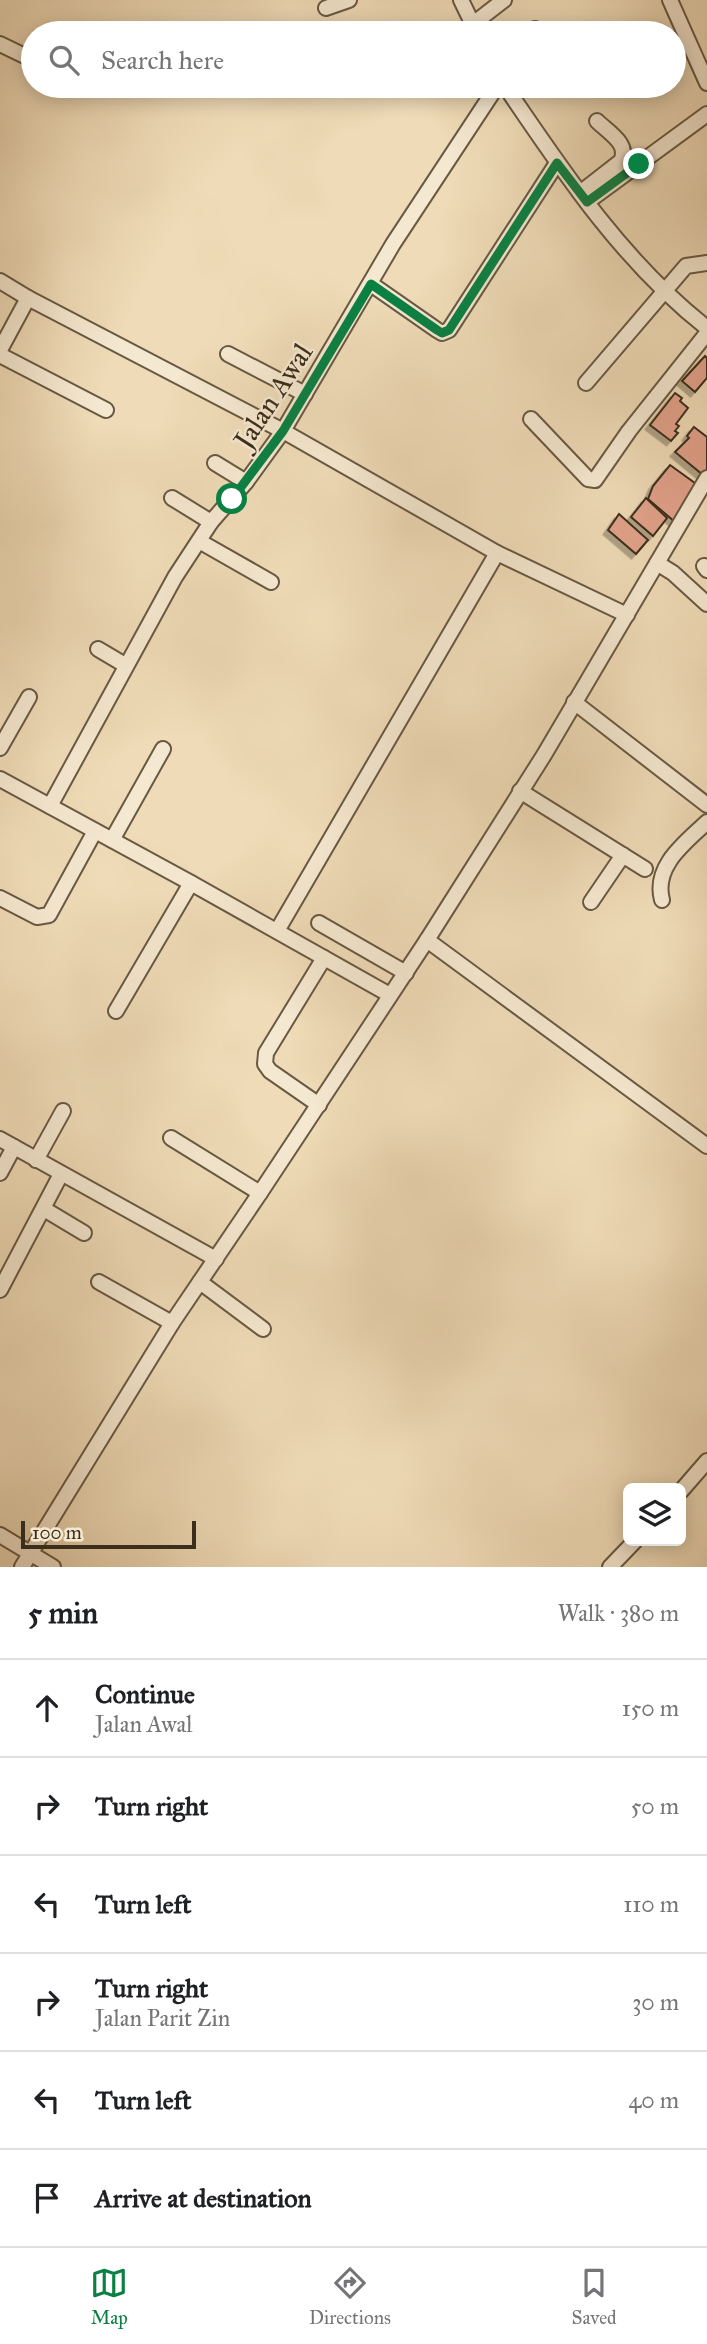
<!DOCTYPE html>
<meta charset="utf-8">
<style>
:root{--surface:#fff;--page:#f6f6f6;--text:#202124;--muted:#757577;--line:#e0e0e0;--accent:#0b8043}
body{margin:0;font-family:"IM FELL Great Primer",serif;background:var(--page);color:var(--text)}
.controls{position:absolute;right:21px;bottom:21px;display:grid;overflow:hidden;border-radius:10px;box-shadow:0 4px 18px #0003}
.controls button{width:63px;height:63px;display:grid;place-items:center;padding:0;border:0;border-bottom:2px solid var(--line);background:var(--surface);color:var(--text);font:35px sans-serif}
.scale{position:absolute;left:21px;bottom:18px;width:175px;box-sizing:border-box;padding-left:7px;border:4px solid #3b2e1c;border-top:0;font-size:19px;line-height:24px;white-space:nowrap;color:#3b2e1c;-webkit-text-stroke:5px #f5e8d0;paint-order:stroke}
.stop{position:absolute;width:21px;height:21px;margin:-16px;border:5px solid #0b8043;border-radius:50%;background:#fff}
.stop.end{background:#0b8043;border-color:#fff;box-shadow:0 2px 7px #0008}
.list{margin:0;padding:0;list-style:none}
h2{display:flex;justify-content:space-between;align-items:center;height:91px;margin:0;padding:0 28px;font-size:30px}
h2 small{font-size:23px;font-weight:400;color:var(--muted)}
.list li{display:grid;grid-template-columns:46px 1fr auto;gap:21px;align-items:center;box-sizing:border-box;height:98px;padding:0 28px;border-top:2px solid var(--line)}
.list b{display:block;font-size:26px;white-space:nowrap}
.list p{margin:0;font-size:23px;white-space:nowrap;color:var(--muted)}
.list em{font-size:23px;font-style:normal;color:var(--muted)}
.icon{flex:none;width:38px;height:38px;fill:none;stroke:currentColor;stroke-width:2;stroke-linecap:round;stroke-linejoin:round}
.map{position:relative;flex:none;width:707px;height:1567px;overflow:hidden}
.search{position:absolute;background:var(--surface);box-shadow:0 4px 18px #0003;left:21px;right:21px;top:21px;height:77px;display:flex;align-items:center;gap:18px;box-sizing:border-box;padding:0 24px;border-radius:38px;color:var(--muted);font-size:26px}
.sheet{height:679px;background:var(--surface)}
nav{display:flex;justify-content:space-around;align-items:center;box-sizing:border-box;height:98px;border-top:2px solid var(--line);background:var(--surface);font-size:19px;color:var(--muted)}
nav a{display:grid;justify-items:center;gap:4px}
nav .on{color:var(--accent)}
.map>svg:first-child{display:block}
.building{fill:#e2a28b;stroke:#3b2e1c;stroke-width:2;filter:url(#shadow)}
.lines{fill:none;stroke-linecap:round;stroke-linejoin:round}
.minor-casing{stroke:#685943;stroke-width:18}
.minor{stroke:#f5e8d0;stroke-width:14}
.route{stroke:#0b8043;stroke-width:9}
.labels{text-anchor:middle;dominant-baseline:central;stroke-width:5;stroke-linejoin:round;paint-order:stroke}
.street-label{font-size:28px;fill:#3b2e1c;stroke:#f5e8d0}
</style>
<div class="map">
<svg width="707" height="1567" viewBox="0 0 707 1567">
<defs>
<filter id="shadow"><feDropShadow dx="-4.5" dy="4.5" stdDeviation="0" flood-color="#0004"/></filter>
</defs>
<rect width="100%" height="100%" fill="#efdbb7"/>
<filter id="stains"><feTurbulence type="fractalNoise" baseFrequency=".00286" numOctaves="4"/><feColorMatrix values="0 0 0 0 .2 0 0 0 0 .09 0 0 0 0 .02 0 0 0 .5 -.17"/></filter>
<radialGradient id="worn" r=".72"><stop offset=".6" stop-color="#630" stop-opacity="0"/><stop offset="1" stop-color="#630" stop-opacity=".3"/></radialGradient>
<g class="building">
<path d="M705,356L707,358V378L695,392L682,381Z"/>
<path d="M675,393L682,398L680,401L688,408L676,424L679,426L675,431L678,433L671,441L650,425Z"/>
<path d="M694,427L707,437V470L703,475L675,452L689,438L687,436Z"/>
<path d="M670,465L699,486L675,522L648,499L653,486Z"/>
<path d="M646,498L667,518L653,536L631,517Z"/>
<path d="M619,514L648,540L636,554L608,530Z"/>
</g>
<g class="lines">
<g class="minor-casing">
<g id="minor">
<path d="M461,0L477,33"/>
<path d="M670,0L707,83"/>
<path d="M326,8L349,0"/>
<path d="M473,24L504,0"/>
<path d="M528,33L535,29"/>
<path d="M0,44L33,60"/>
<path d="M505,86C564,173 623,262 707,328"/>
<path d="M580,193L621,161C630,144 608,132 597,121"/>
<path d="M587,202L707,114"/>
<path d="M0,281L28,298L283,431L497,553L627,615"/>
<path d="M371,284L437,330L442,333L449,330L557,163"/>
<path d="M0,350L28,298"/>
<path d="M228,354L305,394"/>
<path d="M0,355L106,410"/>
<path d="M586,383L686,266L707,263"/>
<path d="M531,419L588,479L595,480L629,431L707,333"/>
<path d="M215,463L246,482"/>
<path d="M172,498L211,522"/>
<path d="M199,541L271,582"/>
<path d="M657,563L673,573L707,604"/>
<path d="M704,566L707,570"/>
<path d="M98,649L125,665"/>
<path d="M574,702L707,805"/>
<path d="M0,748L29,697"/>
<path d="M0,779L191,883L390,995"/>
<path d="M520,791L645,869"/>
<path d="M50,806L175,577L211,522L246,482L283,431L393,244L497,86"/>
<path d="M112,840L163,749"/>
<path d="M0,898L37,917L49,915L95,831"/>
<path d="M662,900C653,866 685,843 707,822"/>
<path d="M591,902L623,855"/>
<path d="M319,923L406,973"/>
<path d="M277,931L497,553"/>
<path d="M427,940L707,1146"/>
<path d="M116,1011L191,883"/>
<path d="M319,1105L270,1071L265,1064L266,1053L324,958"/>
<path d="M171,1138L260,1193"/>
<path d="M0,1139L216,1259"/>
<path d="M36,1160L63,1111"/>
<path d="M0,1173L14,1147"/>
<path d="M44,1209L84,1233"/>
<path d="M99,1282L172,1323"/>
<path d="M200,1282L263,1329"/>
<path d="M0,1290L61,1174"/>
<path d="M681,1491L707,1461"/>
<path d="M0,1535L53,1567"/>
<path d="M22,1567L172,1323L260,1193L427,940L544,755L707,478"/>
<path d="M610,1567L635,1541"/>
</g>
</g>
<use href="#minor" class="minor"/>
</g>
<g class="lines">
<path class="route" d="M232,499L283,431L371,284L437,330L442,333L449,330L557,163L587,202L639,164"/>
</g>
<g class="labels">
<g class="street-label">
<text transform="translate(273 396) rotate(-57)">Jalan Awal</text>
</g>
</g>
<rect width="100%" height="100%" filter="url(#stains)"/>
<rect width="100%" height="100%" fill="url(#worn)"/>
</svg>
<div class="controls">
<button><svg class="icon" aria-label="layers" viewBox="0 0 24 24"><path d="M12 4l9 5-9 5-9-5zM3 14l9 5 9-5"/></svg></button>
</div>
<div class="scale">100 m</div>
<div class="stop" style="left:232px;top:499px"></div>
<div class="stop end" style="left:639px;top:164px"></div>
<div class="search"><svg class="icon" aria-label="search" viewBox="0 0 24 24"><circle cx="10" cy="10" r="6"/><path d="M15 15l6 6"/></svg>Search here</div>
</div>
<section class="sheet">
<h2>5 min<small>Walk · 380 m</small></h2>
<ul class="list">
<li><svg class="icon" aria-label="ahead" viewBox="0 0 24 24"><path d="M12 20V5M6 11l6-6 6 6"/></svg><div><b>Continue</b><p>Jalan Awal</p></div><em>150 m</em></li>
<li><svg class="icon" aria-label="right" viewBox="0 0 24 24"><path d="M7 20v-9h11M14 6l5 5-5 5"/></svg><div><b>Turn right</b></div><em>50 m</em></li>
<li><svg class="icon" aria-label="left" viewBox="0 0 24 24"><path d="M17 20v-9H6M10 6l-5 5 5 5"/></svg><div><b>Turn left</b></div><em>110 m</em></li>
<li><svg class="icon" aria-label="right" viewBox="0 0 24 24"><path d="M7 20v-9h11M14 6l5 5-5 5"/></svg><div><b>Turn right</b><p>Jalan Parit Zin</p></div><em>30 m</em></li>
<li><svg class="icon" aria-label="left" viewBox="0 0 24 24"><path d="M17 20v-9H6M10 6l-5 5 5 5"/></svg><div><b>Turn left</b></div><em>40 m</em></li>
<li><svg class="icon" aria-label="arrive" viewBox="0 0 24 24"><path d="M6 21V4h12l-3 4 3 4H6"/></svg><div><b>Arrive at destination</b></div></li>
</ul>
</section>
<nav>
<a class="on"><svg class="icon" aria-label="map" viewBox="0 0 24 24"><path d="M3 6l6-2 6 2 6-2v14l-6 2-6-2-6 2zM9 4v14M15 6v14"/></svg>Map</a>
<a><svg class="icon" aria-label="directions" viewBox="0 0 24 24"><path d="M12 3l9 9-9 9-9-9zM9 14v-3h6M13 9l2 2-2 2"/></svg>Directions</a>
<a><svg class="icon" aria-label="saved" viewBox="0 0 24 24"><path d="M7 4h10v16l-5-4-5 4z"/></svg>Saved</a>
</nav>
